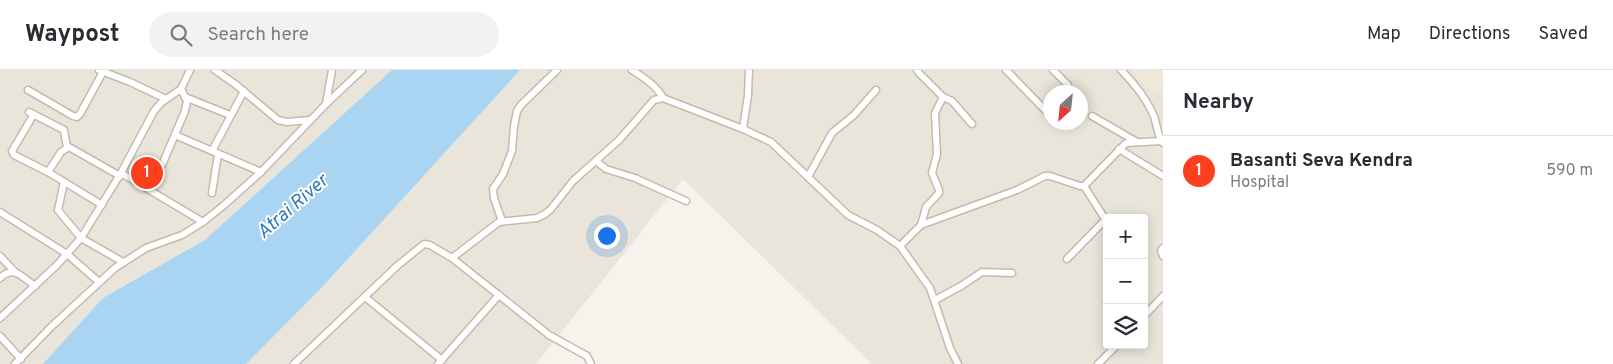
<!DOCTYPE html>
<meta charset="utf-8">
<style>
:root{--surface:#fff;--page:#f2f2f3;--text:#2b2b33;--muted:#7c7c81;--line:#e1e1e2;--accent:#fc3f1d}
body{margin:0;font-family:Overpass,sans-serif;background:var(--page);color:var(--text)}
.controls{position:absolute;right:15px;bottom:15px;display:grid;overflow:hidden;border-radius:5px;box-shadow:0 2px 12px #0003}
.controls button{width:45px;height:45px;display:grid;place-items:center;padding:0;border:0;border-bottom:1px solid var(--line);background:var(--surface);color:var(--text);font:25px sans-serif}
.compass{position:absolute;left:1043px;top:15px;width:45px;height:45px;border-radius:50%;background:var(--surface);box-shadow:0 2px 12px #0003;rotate:207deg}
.you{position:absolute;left:606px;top:165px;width:18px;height:18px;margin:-12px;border:4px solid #fff;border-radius:50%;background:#1a73e8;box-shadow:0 0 0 8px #1a73e833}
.badge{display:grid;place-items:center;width:32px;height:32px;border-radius:50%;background:var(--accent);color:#fff;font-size:16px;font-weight:700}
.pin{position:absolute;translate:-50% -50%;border:2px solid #fff;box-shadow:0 1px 5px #0006}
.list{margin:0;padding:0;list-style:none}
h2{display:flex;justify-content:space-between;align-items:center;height:65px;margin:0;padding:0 20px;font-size:21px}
h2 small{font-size:16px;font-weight:400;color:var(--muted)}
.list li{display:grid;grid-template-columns:32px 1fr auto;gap:15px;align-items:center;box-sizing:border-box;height:70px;padding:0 20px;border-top:1px solid var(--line)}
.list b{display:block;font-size:19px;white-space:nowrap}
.list p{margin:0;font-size:16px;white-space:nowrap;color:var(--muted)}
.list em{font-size:16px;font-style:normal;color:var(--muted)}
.icon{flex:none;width:28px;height:28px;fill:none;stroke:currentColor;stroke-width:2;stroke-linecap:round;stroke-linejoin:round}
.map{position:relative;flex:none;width:1163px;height:294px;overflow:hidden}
header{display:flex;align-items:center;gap:30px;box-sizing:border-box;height:70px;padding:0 25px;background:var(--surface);border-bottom:1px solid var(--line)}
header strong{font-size:24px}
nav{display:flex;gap:28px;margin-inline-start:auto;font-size:18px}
.search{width:350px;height:45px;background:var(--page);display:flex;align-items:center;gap:12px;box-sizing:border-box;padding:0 18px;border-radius:28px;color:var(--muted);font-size:19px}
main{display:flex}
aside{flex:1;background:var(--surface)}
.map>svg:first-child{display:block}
.residential{fill:#eae5da;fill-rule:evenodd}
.education{fill:#efe8d6}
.water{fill:#a9d4f2}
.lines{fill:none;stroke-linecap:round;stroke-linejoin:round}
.street-casing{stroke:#c2bbae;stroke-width:9}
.street{stroke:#fff;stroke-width:6}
.labels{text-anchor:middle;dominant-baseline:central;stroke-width:4;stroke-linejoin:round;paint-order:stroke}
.water-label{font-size:19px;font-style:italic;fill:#2e7ab2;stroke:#fff}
</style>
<header>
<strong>Waypost</strong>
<div class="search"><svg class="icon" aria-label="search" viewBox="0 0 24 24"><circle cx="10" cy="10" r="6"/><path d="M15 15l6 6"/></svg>Search here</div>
<nav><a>Map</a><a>Directions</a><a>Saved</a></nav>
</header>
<main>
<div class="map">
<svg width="1163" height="294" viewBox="0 0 1163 294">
<rect width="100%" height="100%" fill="#f6f3ec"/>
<path class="residential" d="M0,0H1163V294H872L683,109L536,294H0ZM1050,22H1080V52H1050ZM1107,148H1144V275H1107Z"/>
<path class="education" d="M1129,0H1163V17L1156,25Z"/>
<path class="water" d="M392,0H520L324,215L246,294H43L103,228L205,170Z"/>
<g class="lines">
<g class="street-casing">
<g id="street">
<path d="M99,0L130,12L166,29"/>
<path d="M215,0L235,14L278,50L287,52L310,50"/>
<path d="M632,0C644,8 656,15 663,28"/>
<path d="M917,0L919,3L943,27L935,43L937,84L932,103L939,120V123L926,137L921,155"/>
<path d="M1006,0L1045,40"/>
<path d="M1053,0L1068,15"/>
<path d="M1121,0C1135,14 1146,28 1154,46C1157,55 1157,65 1163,73"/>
<path d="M28,20L73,46L77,47L80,44L104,0"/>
<path d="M185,27L230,45"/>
<path d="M943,27L952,31L972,54"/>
<path d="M326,34L332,0"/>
<path d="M29,42L64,60L67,78"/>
<path d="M34,44L12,81L14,85L48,102L102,135"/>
<path d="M1092,46L1137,72"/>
<path d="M743,59L748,25L749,0"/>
<path d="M175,65L261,102"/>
<path d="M1119,79L1163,106"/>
<path d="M212,81L244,21"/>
<path d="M596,91L606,99L635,108L686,131"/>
<path d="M48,102L61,82L69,77L120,106"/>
<path d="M121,103L203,152"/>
<path d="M808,107L832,63L854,45L876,20"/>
<path d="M64,112L58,140L81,168L123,192"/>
<path d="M1084,116L1107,152"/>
<path d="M146,118L162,95L185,41L187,31L181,19"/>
<path d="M212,123L218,84"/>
<path d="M0,142L67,184L99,212"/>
<path d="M502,151L494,128L493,119L503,104L512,81L514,56L517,41L521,35L557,0"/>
<path d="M900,176L921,155L1017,120L1045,106H1050L1080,116H1084L1126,73L1161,71"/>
<path d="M1163,178L1161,181L1163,186"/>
<path d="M0,186L15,202"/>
<path d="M452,188L499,152L537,148L545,144L551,139L573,111L619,70L654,30L663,28L743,59L771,72L848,145L877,160L900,176L930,218L950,278L958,294"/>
<path d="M1067,189L1105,150"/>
<path d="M0,208C14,195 22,207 35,216"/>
<path d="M365,227L442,290"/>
<path d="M935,230L961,216L982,202L1012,203"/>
<path d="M1144,246L1163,226"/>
<path d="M0,248L57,195L81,168L121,103L154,41L162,32L181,19L190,0"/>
<path d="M0,266L21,289"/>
<path d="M15,294L52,256L115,198L146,178L182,165L203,152L223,136L261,102L326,34L362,0"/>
<path d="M294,294L397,196L424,174L430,175L452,188L549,265L587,286L591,294"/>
<path d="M438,294L499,225"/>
<path d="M1098,294L1117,275"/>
</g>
</g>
<use href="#street" class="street"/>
</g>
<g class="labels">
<g class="water-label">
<text transform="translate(293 137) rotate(-41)">Atrai River</text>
</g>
</g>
</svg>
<div class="controls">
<button>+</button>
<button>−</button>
<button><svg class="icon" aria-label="layers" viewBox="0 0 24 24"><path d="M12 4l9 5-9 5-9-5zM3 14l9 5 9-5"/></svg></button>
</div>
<svg class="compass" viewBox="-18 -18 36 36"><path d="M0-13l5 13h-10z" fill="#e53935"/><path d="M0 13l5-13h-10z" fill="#7c7c81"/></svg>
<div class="you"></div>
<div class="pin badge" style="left:147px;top:103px">1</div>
</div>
<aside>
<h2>Nearby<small></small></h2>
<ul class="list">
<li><span class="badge">1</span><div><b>Basanti Seva Kendra</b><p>Hospital</p></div><em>590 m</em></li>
</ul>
</aside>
</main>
